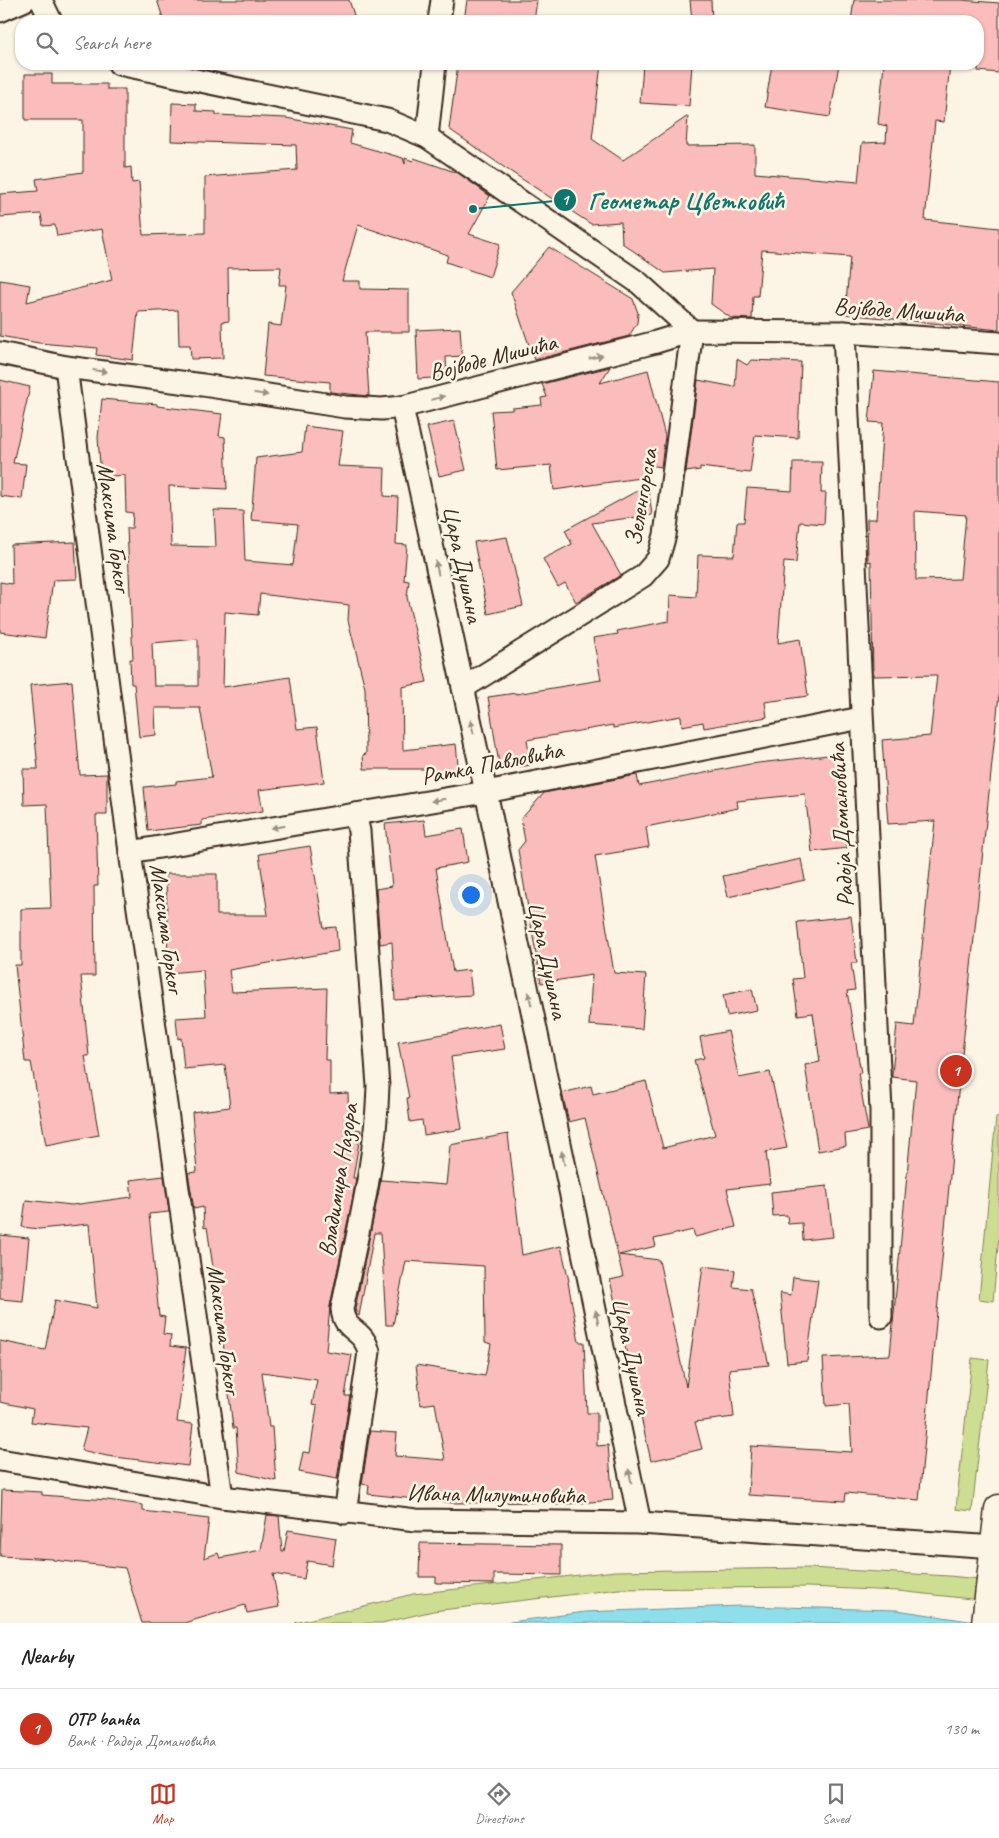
<!DOCTYPE html>
<meta charset="utf-8">
<style>
:root{--surface:#fff;--page:#f2f2f2;--text:#222;--muted:#767676;--line:#e0e0e0;--accent:#c8321e}
body{margin:0;font-family:Caveat,sans-serif;background:var(--page);color:var(--text)}
.you{position:absolute;left:470px;top:894px;width:18px;height:18px;margin:-12px;border:4px solid #fff;border-radius:50%;background:#1a73e8;box-shadow:0 0 0 8px #1a73e833}
.badge{display:grid;place-items:center;width:32px;height:32px;border-radius:50%;background:var(--accent);color:#fff;font-size:16px;font-weight:700}
.pin{position:absolute;translate:-50% -50%;border:2px solid #fff;box-shadow:0 1px 5px #0006}
.list{margin:0;padding:0;list-style:none}
h2{display:flex;justify-content:space-between;align-items:center;height:65px;margin:0;padding:0 20px;font-size:21px}
h2 small{font-size:16px;font-weight:400;color:var(--muted)}
.list li{display:grid;grid-template-columns:32px 1fr auto;gap:15px;align-items:center;box-sizing:border-box;height:80px;padding:0 20px;border-top:1px solid var(--line)}
.list b{display:block;font-size:19px;white-space:nowrap}
.list p{margin:0;font-size:16px;white-space:nowrap;color:var(--muted)}
.list em{font-size:16px;font-style:normal;color:var(--muted)}
.icon{flex:none;width:28px;height:28px;fill:none;stroke:currentColor;stroke-width:2;stroke-linecap:round;stroke-linejoin:round}
.map{position:relative;flex:none;width:999px;height:1623px;overflow:hidden}
.search{position:absolute;background:var(--surface);box-shadow:0 1px 4px #0004;left:15px;right:15px;top:15px;height:55px;display:flex;align-items:center;gap:12px;box-sizing:border-box;padding:0 18px;border-radius:20px;color:var(--muted);font-size:19px}
.sheet{height:145px;background:var(--surface)}
nav{display:flex;justify-content:space-around;align-items:center;box-sizing:border-box;height:70px;border-top:1px solid var(--line);background:var(--surface);font-size:14px;color:var(--muted)}
nav a{display:grid;justify-items:center;gap:2px}
nav .on{color:var(--accent)}
.map>svg:first-child{display:block}
.green{fill:#cdde92;stroke:#848458}
.water{fill:#8fdeec;stroke:#6d969a}
.building{fill:#fabdbb;stroke:#3b2a1e;fill-rule:evenodd}
.lines{fill:none;stroke-linecap:round;stroke-linejoin:round}
.street-casing{stroke:#3b2a1e;stroke-width:25}
.primary-casing{stroke:#3b2a1e;stroke-width:31}
.street{stroke:#fcf5e5;stroke-width:21}
.primary{stroke:#fcf5e5;stroke-width:28}
.oneway{fill:#9c9082}
.labels{text-anchor:middle;dominant-baseline:central;stroke-width:5;stroke-linejoin:round;paint-order:stroke}
.street-label{font-size:24px;fill:#3b2a1e;stroke:#fcf5e5}
.leader{fill:none;stroke:#0f766e;stroke-width:2}
.callout-dot{fill:#0f766e;stroke:#fcf5e5;stroke-width:2}
.mark-label{font-size:15px;text-anchor:middle;font-weight:bold;fill:#fff}
.callout-label{font-size:25px;text-anchor:middle;font-weight:bold;fill:#0f766e;stroke:#fcf5e5;stroke-width:5;stroke-linejoin:round;paint-order:stroke}
</style>
<div class="map">
<svg width="999" height="1623" viewBox="0 0 999 1623">
<rect width="100%" height="100%" fill="#fcf5e5"/>
<filter id="ink" filterUnits="userSpaceOnUse"><feTurbulence type="fractalNoise" baseFrequency=".02" numOctaves="2"/><feDisplacementMap in="SourceGraphic" scale="10" xChannelSelector="R" yChannelSelector="G"/><feConvolveMatrix kernelMatrix="1 2 1 2 8 2 1 2 1" color-interpolation-filters="sRGB"/></filter>
<g filter="url(#ink)">
<g class="green">
<path d="M996,1117H999V1236L993,1301L979,1299Z"/>
<path d="M972,1358L989,1360L972,1511L956,1509Z"/>
<path d="M809,1568L949,1576L999,1581V1602L898,1591L807,1587L619,1589L433,1611L382,1623H295L413,1594L615,1571Z"/>
</g>
<path class="water" d="M741,1606L897,1610L982,1623H503L585,1612Z"/>
<g class="building">
<path d="M157,0H349L356,21H164Z"/>
<path d="M467,0H537L534,21H464Z"/>
<path d="M690,0H711L712,21H692Z"/>
<path d="M854,0H961L999,3V73L978,71V21H851Z"/>
<path d="M458,64H601L592,139L623,160L688,116L686,146L755,145V173L858,182L862,143L886,142L887,126L878,124L884,64H950L944,122L935,121L925,220L999,228V330L845,314L850,257L762,250L758,296H753L752,319L731,318L711,304L713,269L665,273L622,243L621,222L591,224L505,168L449,129Z"/>
<path d="M643,64H692L689,106L640,103Z"/>
<path d="M772,64H839L830,117L765,107Z"/>
<path d="M25,74H52V84H107V89H125V168L131,167L132,183L139,182L143,235L205,233V177L297,170L296,145L171,141L172,103L196,104V111L216,112V115L286,118L352,130L350,143L403,158L405,164V158L413,161L414,158L458,173L490,196L469,234L500,244L490,277L446,262L448,255L358,225L342,281H360V289L409,290V332H365L369,396L330,392V382L263,376L268,324L281,326L286,285H279L281,267L228,268L229,321L222,322L223,358L191,359L190,345H179L178,310L138,312L133,360L96,355L97,348L39,343L0,336V280L30,285L27,302L112,280L102,229L57,236L55,225L43,226L41,214L0,217V194L38,191L36,179L83,172V120H25Z"/>
<path d="M549,247L633,299L638,313L637,323L629,336L534,360L511,292Z"/>
<path d="M460,328L462,356L446,357L447,377L418,379L416,330Z"/>
<path d="M737,359L747,365L751,360L801,362L798,438L755,435L750,473L700,467V470L686,472L698,380L735,387Z"/>
<path d="M610,367L600,383L648,370L665,436L661,467L645,464L647,477L554,490L551,465L497,470L491,411L512,410V408L542,405L541,398L547,397L542,384Z"/>
<path d="M874,371L999,382V695L956,1113L919,1500L846,1493L845,1501L748,1495L751,1446L852,1452L849,1404L826,1406L823,1358L890,1355L916,1080L892,1077V1074L897,1024L914,1026L935,821L888,824L882,740L930,736L937,675L873,676L871,561L868,562L867,519H876L883,423L869,422ZM915,511L966,515L960,579L916,580Z"/>
<path d="M0,380L30,387L13,463L26,464L22,499L0,496Z"/>
<path d="M102,399L157,404V406L222,414L219,436L225,437L227,489L169,486L171,546L216,547L214,510L243,511L245,561L293,565L298,524L251,520L256,458L302,452L305,426L343,431L338,466L385,468L384,496L398,497L396,544L407,545L404,580L409,581L407,597L427,682L402,687L403,750L456,744L459,774L435,776L434,769H364L363,755L366,754L365,688L348,620L349,605L260,594L258,615L225,612L223,687L290,677L297,729L317,727L324,782L259,790L263,811L202,820V825L148,831L144,787L176,784V781L212,777L200,708H155L156,735L139,737L134,684H131L130,659H133L127,528H132L133,513L126,512L125,475L101,477L98,438ZM198,639V686H154L152,643Z"/>
<path d="M454,421L466,470L439,476L427,427Z"/>
<path d="M793,462H822L821,493H826L824,524L800,522L796,563L784,562L778,643L800,639L808,696L765,702L767,717L704,728L703,722L682,726L681,716L613,728V725L527,740L531,765L500,770L488,697L516,693V694L601,680L593,638L618,634L617,631L669,621L670,595L696,597L698,555L734,556L737,522H744L747,488L792,491Z"/>
<path d="M648,485L652,515L592,523L621,575L576,602L565,583L558,587L543,559L572,544L565,530Z"/>
<path d="M507,537L523,606L488,614L474,542Z"/>
<path d="M75,542L77,579L53,580L45,638L0,632V582L12,584L11,545Z"/>
<path d="M72,681L80,775L107,774V815H96L98,886H94L95,976H81L89,1056H85L99,1135L46,1145L31,1062H25L15,965H21V909L51,908L47,804L24,805L23,769H38L30,685Z"/>
<path d="M837,754L847,848L812,852L805,794L737,801L738,808L646,827L649,847L595,856L614,973L646,975L642,1029L589,1025L592,975L541,983L518,850L525,841L521,819L544,793L637,775L639,786L750,764Z"/>
<path d="M424,820L426,835L463,829L468,862L436,868L453,972L469,970L472,995L395,1000L392,942L380,944L376,889L392,886L385,824Z"/>
<path d="M310,846L324,928L336,927L338,951L229,970L232,992L327,988L325,1060H330V1094L348,1093L349,1128L361,1130L353,1178H356L353,1196L330,1306L326,1351L352,1355L345,1396H350L337,1479L299,1472L303,1452L310,1453L317,1406L312,1405L317,1380L262,1372L269,1427H272L276,1481L239,1472L236,1428H233L224,1352L220,1301H218L207,1227L204,1228L203,1207L194,1209L188,1173L197,1172L192,1112L230,1107L225,1065L184,1069L181,1038L178,1039L176,1018L206,1016L203,970L168,973L166,874H217V915H268L259,854Z"/>
<path d="M801,859L805,880L728,897L723,876Z"/>
<path d="M851,916L857,963H851L855,990L847,991L861,1073H858L868,1130L845,1134L846,1146L818,1151L805,1065L820,1062L813,1013L798,1015L793,979L803,978L797,922Z"/>
<path d="M752,989L757,1010L727,1016L723,995Z"/>
<path d="M500,1024L505,1049L451,1057L462,1129L424,1135L422,1120L410,1122L407,1098H409L398,1042Z"/>
<path d="M728,1031L739,1078L770,1072L787,1148L766,1152L770,1184L727,1189L736,1227L695,1237L693,1230L654,1239L656,1246L619,1255L659,1260L686,1387L703,1266L735,1270L733,1287L751,1289L769,1365L729,1369L734,1417L695,1422L702,1449L651,1461L610,1280L623,1277L585,1118L569,1122L562,1093L591,1086L593,1094L646,1081L663,1148L715,1135L694,1060L704,1058L700,1037Z"/>
<path d="M508,1134L522,1255L561,1246L569,1281L568,1282L579,1342H584L587,1413H597V1446L608,1445L613,1500L556,1505V1502L453,1503L368,1494L369,1485L362,1484L370,1431L397,1433L395,1456L445,1460L435,1403L421,1405L416,1365L485,1376L491,1344L485,1342L484,1266L406,1261L393,1325H386L381,1233H374L359,1316L357,1315L355,1309L381,1180L446,1185L450,1145Z"/>
<path d="M164,1176L169,1212L149,1214L159,1316L165,1317L163,1334L171,1335L170,1346L186,1348L177,1422L193,1424L188,1466L107,1456L81,1450L87,1428L31,1422L33,1409L0,1402V1341L45,1350L55,1300L97,1308L89,1224L39,1229L22,1227L26,1200L72,1205L132,1197L130,1180Z"/>
<path d="M827,1186L833,1237L803,1240L802,1223L788,1224L787,1215L773,1216L771,1192Z"/>
<path d="M0,1235L29,1238L23,1301L0,1299Z"/>
<path d="M793,1277L818,1280L807,1361L787,1363L780,1293L791,1295Z"/>
<path d="M2,1490L42,1492V1495L107,1500L143,1505V1511L209,1519L204,1558L218,1553L220,1558L261,1550L267,1515L279,1516L282,1551H284L288,1530L336,1538L332,1565L307,1561L304,1579L273,1574L279,1607L247,1613L245,1605L184,1623H142L125,1568L53,1560V1559L0,1556Z"/>
<path d="M420,1543L561,1545V1575L494,1574V1584L436,1583V1577H419Z"/>
</g>
<g class="lines">
<g class="street-casing">
<g id="street">
<path d="M41,0L51,21"/>
<path d="M0,11L25,0"/>
<path d="M439,21L442,0"/>
<path d="M119,64L387,120L427,137L639,283L692,331"/>
<path d="M427,137L435,64"/>
<path d="M844,332L881,1111V1317"/>
<path d="M0,353L66,367L203,385L345,407L382,409L402,407L656,342L692,331L844,332L999,343"/>
<path d="M66,367L130,852L222,1497"/>
<path d="M402,407L486,792L640,1523"/>
<path d="M463,688L643,576L658,559L665,535L692,331"/>
<path d="M130,852L486,792L861,718"/>
<path d="M0,1460L222,1497L416,1520L640,1523L995,1547"/>
<path d="M345,1513L369,1352C363,1327 344,1333 342,1309C357,1235 376,1162 378,1086L359,831L355,814"/>
</g>
</g>
<g class="primary-casing">
<path id="primary" d="M986,1623L999,1509"/>
</g>
<use href="#street" class="street"/>
<use href="#primary" class="primary"/>
</g>
<defs><path id="oneway-solid" d="M-6-.8H1V-3.2L6.5 0L1 3.2V.8H-6Z" transform="scale(1.25)"/></defs>
<g class="oneway">
<use href="#oneway-solid" transform="translate(596 357) rotate(-14)"/>
<use href="#oneway-solid" transform="translate(100 371) rotate(7)"/>
<use href="#oneway-solid" transform="translate(261 394) rotate(9)"/>
<use href="#oneway-solid" transform="translate(438 398) rotate(-14)"/>
<use href="#oneway-solid" transform="translate(437 568) rotate(-102)"/>
<use href="#oneway-solid" transform="translate(472 727) rotate(-103)"/>
<use href="#oneway-solid" transform="translate(438 800) rotate(170)"/>
<use href="#oneway-solid" transform="translate(278 827) rotate(170)"/>
<use href="#oneway-solid" transform="translate(530 999) rotate(-102)"/>
<use href="#oneway-solid" transform="translate(563 1158) rotate(-102)"/>
<use href="#oneway-solid" transform="translate(597 1317) rotate(-102)"/>
<use href="#oneway-solid" transform="translate(630 1476) rotate(-102)"/>
</g>
</g>
<g class="labels">
<g class="street-label">
<text transform="translate(899 310) rotate(4)">Војводе Мишића</text>
<text transform="translate(493 357) rotate(-14)">Војводе Мишића</text>
<text transform="translate(641 497) rotate(-80)">Зеленгорска</text>
<text transform="translate(114 527) rotate(82)">Максима Горког</text>
<text transform="translate(463 564) rotate(78)">Цара Душана</text>
<text transform="translate(492 763) rotate(-11)">Ратка Павловића</text>
<text transform="translate(841 825) rotate(-93)">Радоја Домановића</text>
<text transform="translate(167 928) rotate(82)">Максима Горког</text>
<text transform="translate(548 960) rotate(78)">Цара Душана</text>
<text transform="translate(338 1180) rotate(-81)">Владимира Назора</text>
<text transform="translate(224 1329) rotate(82)">Максима Горког</text>
<text transform="translate(632 1356) rotate(78)">Цара Душана</text>
<text transform="translate(496 1494) rotate(1)">Ивана Милутиновића</text>
</g>
</g>
<path class="leader" d="M473 209L565 200"/>
<g class="callout-dot">
<circle cx="473" cy="209" r="5"/>
<circle cx="565" cy="200" r="12"/>
</g>
<g class="mark-label">
<text x="565" y="205">1</text>
</g>
<g class="callout-label">
<text x="686" y="209">Геометар Цветковић</text>
</g>
</svg>
<div class="you"></div>
<div class="pin badge" style="left:956px;top:1071px">1</div>
<div class="search"><svg class="icon" aria-label="search" viewBox="0 0 24 24"><circle cx="10" cy="10" r="6"/><path d="M15 15l6 6"/></svg>Search here</div>
</div>
<section class="sheet">
<h2>Nearby<small></small></h2>
<ul class="list">
<li><span class="badge">1</span><div><b>OTP banka</b><p>Bank · Радоја Домановића</p></div><em>130 m</em></li>
</ul>
</section>
<nav>
<a class="on"><svg class="icon" aria-label="map" viewBox="0 0 24 24"><path d="M3 6l6-2 6 2 6-2v14l-6 2-6-2-6 2zM9 4v14M15 6v14"/></svg>Map</a>
<a><svg class="icon" aria-label="directions" viewBox="0 0 24 24"><path d="M12 3l9 9-9 9-9-9zM9 14v-3h6M13 9l2 2-2 2"/></svg>Directions</a>
<a><svg class="icon" aria-label="saved" viewBox="0 0 24 24"><path d="M7 4h10v16l-5-4-5 4z"/></svg>Saved</a>
</nav>
